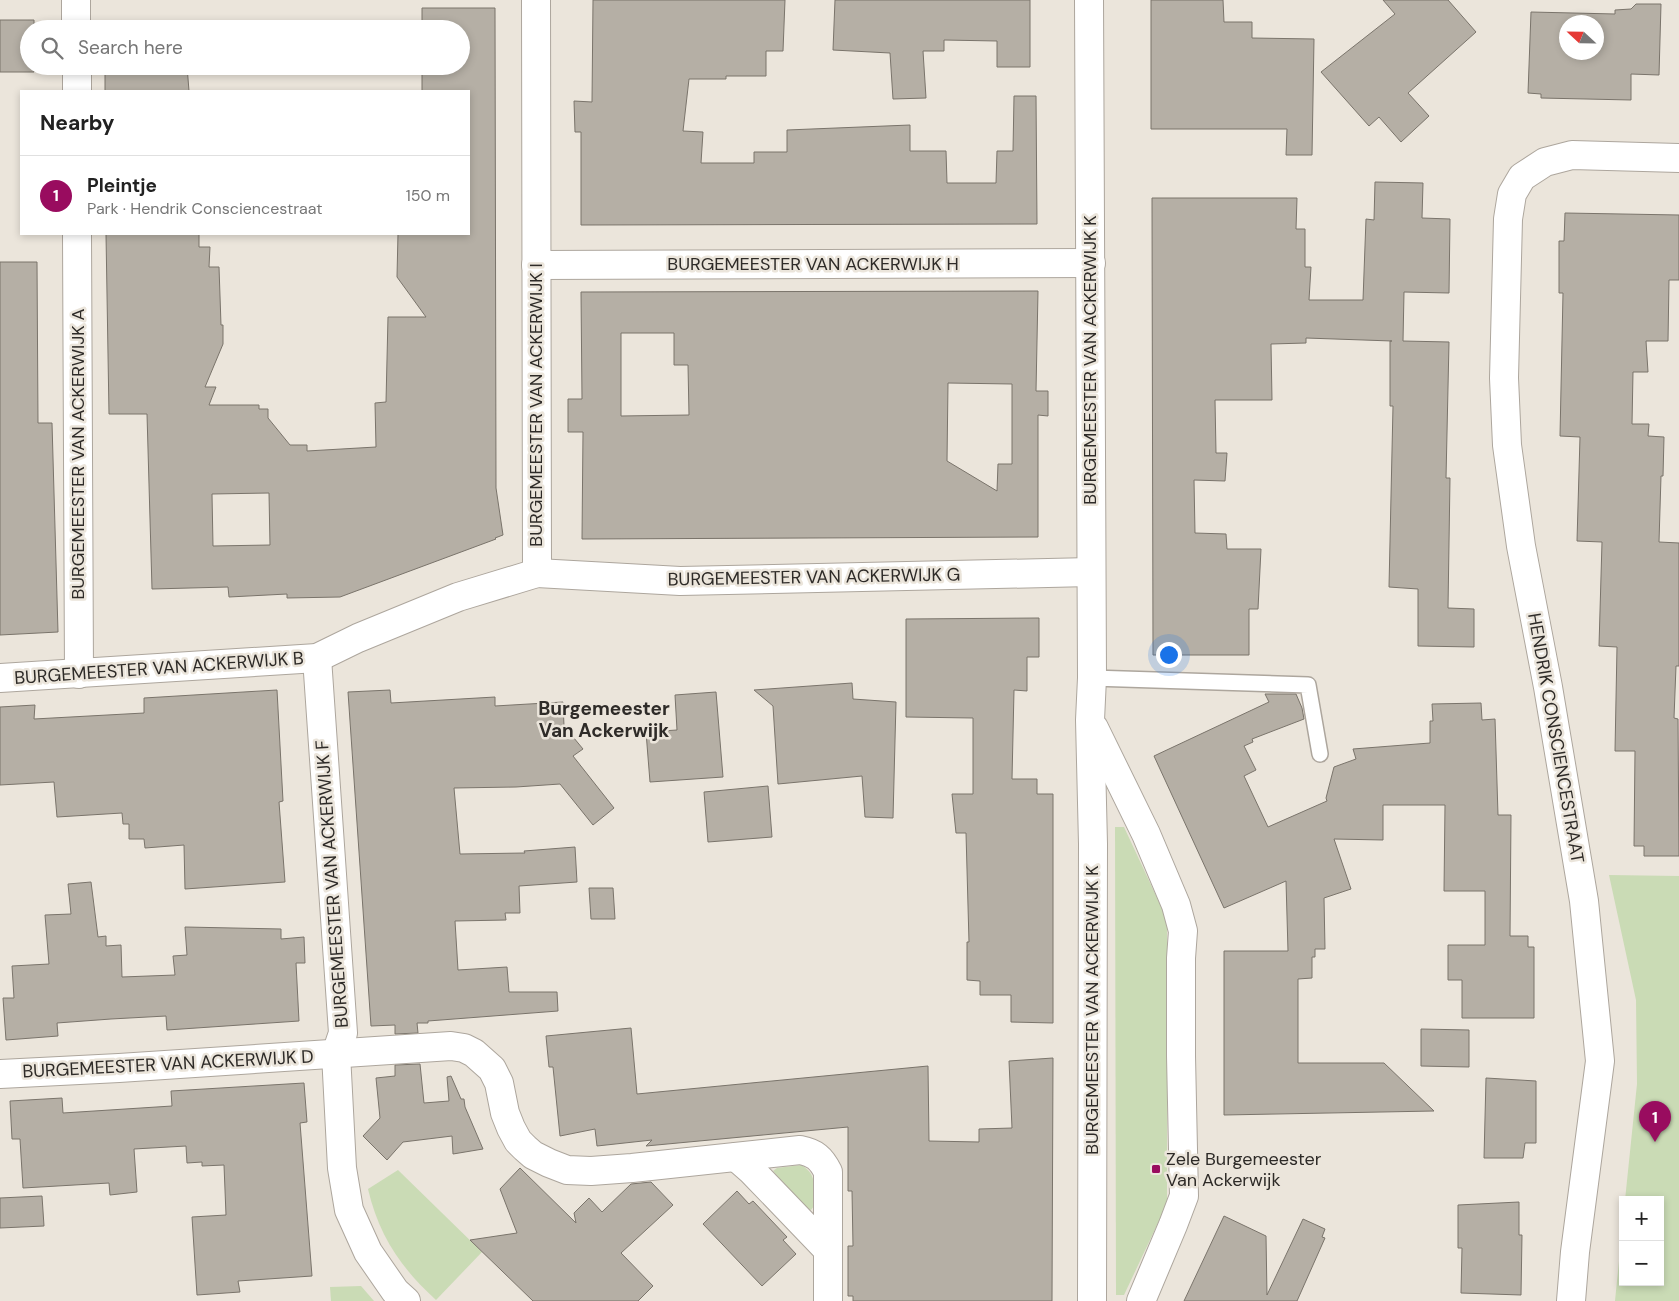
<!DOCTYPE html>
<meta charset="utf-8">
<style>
:root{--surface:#fff;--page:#f2f2f2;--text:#222;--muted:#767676;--line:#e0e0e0;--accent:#990c5f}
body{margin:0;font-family:"DM Sans",sans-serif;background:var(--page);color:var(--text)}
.controls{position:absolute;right:15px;bottom:15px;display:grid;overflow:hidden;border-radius:0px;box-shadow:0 2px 8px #0003}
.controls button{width:45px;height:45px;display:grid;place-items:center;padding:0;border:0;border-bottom:1px solid var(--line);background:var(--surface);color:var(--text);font:25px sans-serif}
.compass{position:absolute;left:1559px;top:15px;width:45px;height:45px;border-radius:50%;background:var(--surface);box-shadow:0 2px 8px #0003;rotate:292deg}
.you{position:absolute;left:1168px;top:654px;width:18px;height:18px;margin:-12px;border:4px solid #fff;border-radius:50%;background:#1a73e8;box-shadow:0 0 0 8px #1a73e833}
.badge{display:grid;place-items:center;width:32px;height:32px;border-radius:50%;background:var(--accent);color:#fff;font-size:16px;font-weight:700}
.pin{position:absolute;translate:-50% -41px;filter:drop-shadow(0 1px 2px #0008)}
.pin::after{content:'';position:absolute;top:26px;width:18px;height:15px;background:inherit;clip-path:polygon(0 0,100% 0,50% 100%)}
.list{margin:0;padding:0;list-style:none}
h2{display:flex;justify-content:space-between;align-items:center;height:65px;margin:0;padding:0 20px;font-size:21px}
h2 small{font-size:16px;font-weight:400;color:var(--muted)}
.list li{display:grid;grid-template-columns:32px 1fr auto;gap:15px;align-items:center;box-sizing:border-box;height:80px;padding:0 20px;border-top:1px solid var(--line)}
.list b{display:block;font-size:19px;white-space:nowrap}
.list p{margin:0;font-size:16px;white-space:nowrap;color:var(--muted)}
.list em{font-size:16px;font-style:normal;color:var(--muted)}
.icon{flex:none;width:28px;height:28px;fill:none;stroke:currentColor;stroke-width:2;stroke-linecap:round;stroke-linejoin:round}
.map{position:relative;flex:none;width:1679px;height:1301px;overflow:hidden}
.search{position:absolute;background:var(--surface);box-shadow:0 2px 8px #0003;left:20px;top:20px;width:450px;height:55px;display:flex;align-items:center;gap:12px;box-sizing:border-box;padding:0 18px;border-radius:28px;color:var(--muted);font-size:19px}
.panel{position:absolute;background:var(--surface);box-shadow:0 2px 8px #0003;left:20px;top:90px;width:450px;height:145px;border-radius:0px}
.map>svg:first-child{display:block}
.green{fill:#cadbb5}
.building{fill:#b5afa5;stroke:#7a746b;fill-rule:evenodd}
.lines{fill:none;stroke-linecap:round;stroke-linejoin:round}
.service-casing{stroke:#ada69d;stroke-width:18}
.minor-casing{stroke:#ada69d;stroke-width:30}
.service{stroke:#fff;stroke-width:15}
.minor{stroke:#fff;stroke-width:28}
.poi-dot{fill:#990c5f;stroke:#ebe5db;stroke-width:2}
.labels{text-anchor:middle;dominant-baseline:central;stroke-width:5;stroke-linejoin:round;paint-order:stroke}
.street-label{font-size:18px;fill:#2e2b28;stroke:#ebe5db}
.poi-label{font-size:18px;fill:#2e2b28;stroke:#ebe5db;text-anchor:start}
.neighbourhood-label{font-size:19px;font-weight:bold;fill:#2e2b28;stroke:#ebe5db}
</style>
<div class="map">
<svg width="1679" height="1301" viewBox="0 0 1679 1301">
<rect width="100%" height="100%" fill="#ebe5db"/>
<g class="green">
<path d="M1115,827H1124L1166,917L1167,926V1200L1166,1206L1124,1295H1116Z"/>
<path d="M1609,875L1679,876V1301H1615L1623,1221V1282H1660V1200H1625L1637,1084L1636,1000Z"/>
<path d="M801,1165C818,1174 814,1189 814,1206L811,1210L806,1208L773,1171L777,1168Z"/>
<path d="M398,1170L482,1252L436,1300C401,1268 379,1236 368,1189Z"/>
<path d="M361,1286L374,1301H331L330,1287Z"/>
</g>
<g class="building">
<path d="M593,0H785L783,51H766V76H726V79H689L683,131L703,132L701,163H754V152H787V130L910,125V151H946L947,183H996L997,151H1013L1014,96H1036L1037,224L581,225V132H575L574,101L592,102Z"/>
<path d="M835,0H1030V67H997V41L944,40V51H923L926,98L893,99L890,53L833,50Z"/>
<path d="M1151,0H1223L1224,22H1252V38L1314,39L1312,155H1286L1287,129H1151Z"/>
<path d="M1383,0H1448L1476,32L1408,93L1429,116L1401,142L1379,117L1369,126L1321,72L1395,14Z"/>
<path d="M1636,4H1661L1659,75L1631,74V100L1541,98V94L1528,93L1531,12L1615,14V10L1631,9ZM1566,22H1596V52H1566Z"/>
<path d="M422,8H495L496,488L503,535L495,538L496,539L340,597L287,598V594L229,597L228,587L152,589L147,414H109L106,234H199V247H210L209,267H219L221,325H223V344L205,387H216L209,405H259V409H268V418L290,445H307V451L376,447L375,403L386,402L388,317H426L397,277L398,234H469V91H422V66H461V29H422ZM269,493L270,545L213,546L212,494Z"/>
<path d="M0,20H34V29H29V66H34V72H0Z"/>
<path d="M105,66H187L189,91H105Z"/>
<path d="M1375,182L1423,183L1422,218L1450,219L1449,293L1404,292L1403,341L1449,342L1446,478H1450L1448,608L1474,609V647L1418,646V589L1389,587L1393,406H1390V341H1392L1306,338V343L1271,344L1272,400H1215L1216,453H1227L1225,481L1194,480L1195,533L1226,534L1227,549H1261L1258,609H1249V655H1153L1152,198H1297L1296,229H1305V267H1311L1309,300H1363L1366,219L1374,220Z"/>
<path d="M1565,213L1679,215V280H1669L1668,341H1646L1648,372H1633L1632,424H1649L1648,436L1664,437L1663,476H1661L1659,542L1679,543V666H1676L1674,718L1678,719L1679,856H1644V846H1634L1635,751H1615L1617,647L1599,646L1602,542L1577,541L1580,437L1560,436L1563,293H1559V241H1564Z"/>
<path d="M0,262H37L38,423H52L58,632L0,635Z"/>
<path d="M1038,291L1036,391H1048V416L1038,415V537L582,539L583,432H568V399H582L581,292ZM621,333H674V365H688L689,415L621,416ZM948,383L1012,384V464H998L997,491L947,461Z"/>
<path d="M1039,618V657H1027V691L1014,690L1012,779H1037V794H1053V1023L1011,1022V995H980V981L967,980V942H969L966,833H956L952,794H973V718L906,717V619Z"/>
<path d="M852,683L853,699L896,702L893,818L865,817L862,776L778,784L773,706L754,690Z"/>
<path d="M277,690L283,801L279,802L285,882L185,889L184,845L145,848L144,839H129V824H123L122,813L57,817L54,782L0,785V707L35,705L34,719L144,713V698Z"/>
<path d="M390,690L391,703L495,697V706L563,702L564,726L583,749L573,756L614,808L593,825L560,784L516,787L454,788L460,854L525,853L524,851L575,847L577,882L519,886L520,913H505L506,920L455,921L458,970L507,967L509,992H557L558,1011L428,1021V1023H417L418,1033L395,1034V1025L371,1026L348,692Z"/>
<path d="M716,692L723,777L650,782L646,732L677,730L675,695Z"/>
<path d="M1265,694H1296L1302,708L1304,719L1252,739L1253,742L1244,746L1256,770L1244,776L1268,827L1327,801L1326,798L1334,767L1356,759L1353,749L1430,743V721H1433L1432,704L1481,703L1482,720L1495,719L1498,815H1511L1510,936H1528V947H1534V1018H1462V980H1448V945H1485V891H1444L1445,805H1383V840L1334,839L1351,889L1324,898L1325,949H1315V957H1312V978L1298,979V1063H1384L1434,1111L1224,1115V951H1288L1286,881L1224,908L1154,756L1269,702Z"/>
<path d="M768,786L772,837L708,842L704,792Z"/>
<path d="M91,882L98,937L106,936V946L121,945L122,977L175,975L173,956L187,955L185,927L281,929V939L304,937L305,963H296L299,1021L167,1030L166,1016L111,1019L57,1023L58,1036L6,1040L3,998H14L12,966L49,964L45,915L71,914L68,884Z"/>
<path d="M589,888H613L615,919H591Z"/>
<path d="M631,1028L637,1094L928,1066L929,1141L979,1142V1129L1012,1128L1009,1061L1053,1058L1052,1301H853V1296H848V1246H853L852,1191H848V1127L646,1146L652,1140L597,1146L595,1129L560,1136L553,1067H549L546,1036Z"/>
<path d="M1421,1029L1469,1030V1067L1421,1066Z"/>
<path d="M420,1064L424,1103L449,1101L447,1077L451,1076L461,1099H464L465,1107L483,1149L453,1154L452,1136L403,1142L387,1160L363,1136L380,1118L376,1078L395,1076V1065Z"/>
<path d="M1486,1078L1536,1081V1143H1525L1523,1158H1484Z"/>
<path d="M304,1083L307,1122L300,1123L312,1276L238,1281L240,1292L197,1295L192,1217L226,1215L224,1165L202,1166V1162L187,1163L186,1146L134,1149L137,1192L110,1195L109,1183L23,1188L20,1139H12L10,1101L62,1098L63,1113L172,1106L171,1091Z"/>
<path d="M520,1168L576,1223L574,1213L589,1198L602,1212L631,1184L651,1182L673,1205L621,1253L653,1286L638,1301H533L470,1240L517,1233L500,1189Z"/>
<path d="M737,1191L749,1204L753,1201L787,1237L783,1240L796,1254L762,1286L703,1224Z"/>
<path d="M42,1196L44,1226L0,1228V1198Z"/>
<path d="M1519,1202V1235H1522L1521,1295L1461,1293L1462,1248H1458V1205Z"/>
<path d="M1224,1216L1266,1236L1267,1295L1303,1219L1325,1229L1322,1237L1325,1238L1297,1301H1184Z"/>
</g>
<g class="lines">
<g class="service-casing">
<path id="service" d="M1092,678L1308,685L1320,754"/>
</g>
<g class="minor-casing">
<g id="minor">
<path d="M76,0V29"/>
<path d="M1089,0L1092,678L1090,720L1093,844L1092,1301"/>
<path d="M77,66V91"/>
<path d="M77,234L79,674"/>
<path d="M536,265L1091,263"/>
<path d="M537,573L680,581L1091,572"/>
<path d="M317,658L343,1033L336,1054L342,1168L349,1210L368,1252L395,1291L406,1301"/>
<path d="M0,678L317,658L358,638L458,597L537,573L536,0"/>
<path d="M1094,728L1146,834L1176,905L1183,931L1181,958V1056L1184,1196L1173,1225L1141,1301"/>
<path d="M0,1074L119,1068L451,1046L464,1048L474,1053L492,1069L499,1083L505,1113L511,1128L518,1141L525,1148L533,1155L549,1163L567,1170L591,1171L632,1168L800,1150C815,1153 821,1158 828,1172V1301"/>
<path d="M736,1157L752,1171L827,1249"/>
<path d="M1571,1301L1575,1252L1600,1061L1584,901L1548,687L1521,546L1507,445L1504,378L1508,219L1512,194L1522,177L1545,162L1572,155L1679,158"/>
</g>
</g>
<use href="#service" class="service"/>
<use href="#minor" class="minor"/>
</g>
<rect class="poi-dot" x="1151" y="1164" width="10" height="10" rx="2.5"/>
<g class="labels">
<g class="street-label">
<text x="813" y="264">BURGEMEESTER VAN ACKERWIJK H</text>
<text transform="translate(1090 360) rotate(-90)">BURGEMEESTER VAN ACKERWIJK K</text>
<text transform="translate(536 405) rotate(-90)">BURGEMEESTER VAN ACKERWIJK I</text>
<text transform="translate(78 454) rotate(-90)">BURGEMEESTER VAN ACKERWIJK A</text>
<text transform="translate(814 577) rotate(-1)">BURGEMEESTER VAN ACKERWIJK G</text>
<text transform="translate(159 668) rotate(-4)">BURGEMEESTER VAN ACKERWIJK B</text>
<text transform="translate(1556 738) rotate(80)">HENDRIK CONSCIENCESTRAAT</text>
<text transform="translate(332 884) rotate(-94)">BURGEMEESTER VAN ACKERWIJK F</text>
<text transform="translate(1092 1010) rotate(-90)">BURGEMEESTER VAN ACKERWIJK K</text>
<text transform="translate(168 1064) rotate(-3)">BURGEMEESTER VAN ACKERWIJK D</text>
</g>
<g class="poi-label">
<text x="1166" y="1159">Zele Burgemeester<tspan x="1166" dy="21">Van Ackerwijk</tspan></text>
</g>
<g class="neighbourhood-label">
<text x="604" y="708">Burgemeester<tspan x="604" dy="22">Van Ackerwijk</tspan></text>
</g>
</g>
</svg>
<div class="controls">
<button>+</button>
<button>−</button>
</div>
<svg class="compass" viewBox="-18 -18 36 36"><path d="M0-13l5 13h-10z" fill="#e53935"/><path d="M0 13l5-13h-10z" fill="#767676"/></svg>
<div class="you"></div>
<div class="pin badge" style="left:1655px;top:1142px">1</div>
<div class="search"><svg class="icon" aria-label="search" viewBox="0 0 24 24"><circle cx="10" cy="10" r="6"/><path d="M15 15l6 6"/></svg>Search here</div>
<section class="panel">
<h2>Nearby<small></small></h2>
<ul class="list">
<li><span class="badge">1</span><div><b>Pleintje</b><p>Park · Hendrik Consciencestraat</p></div><em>150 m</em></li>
</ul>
</section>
</div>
